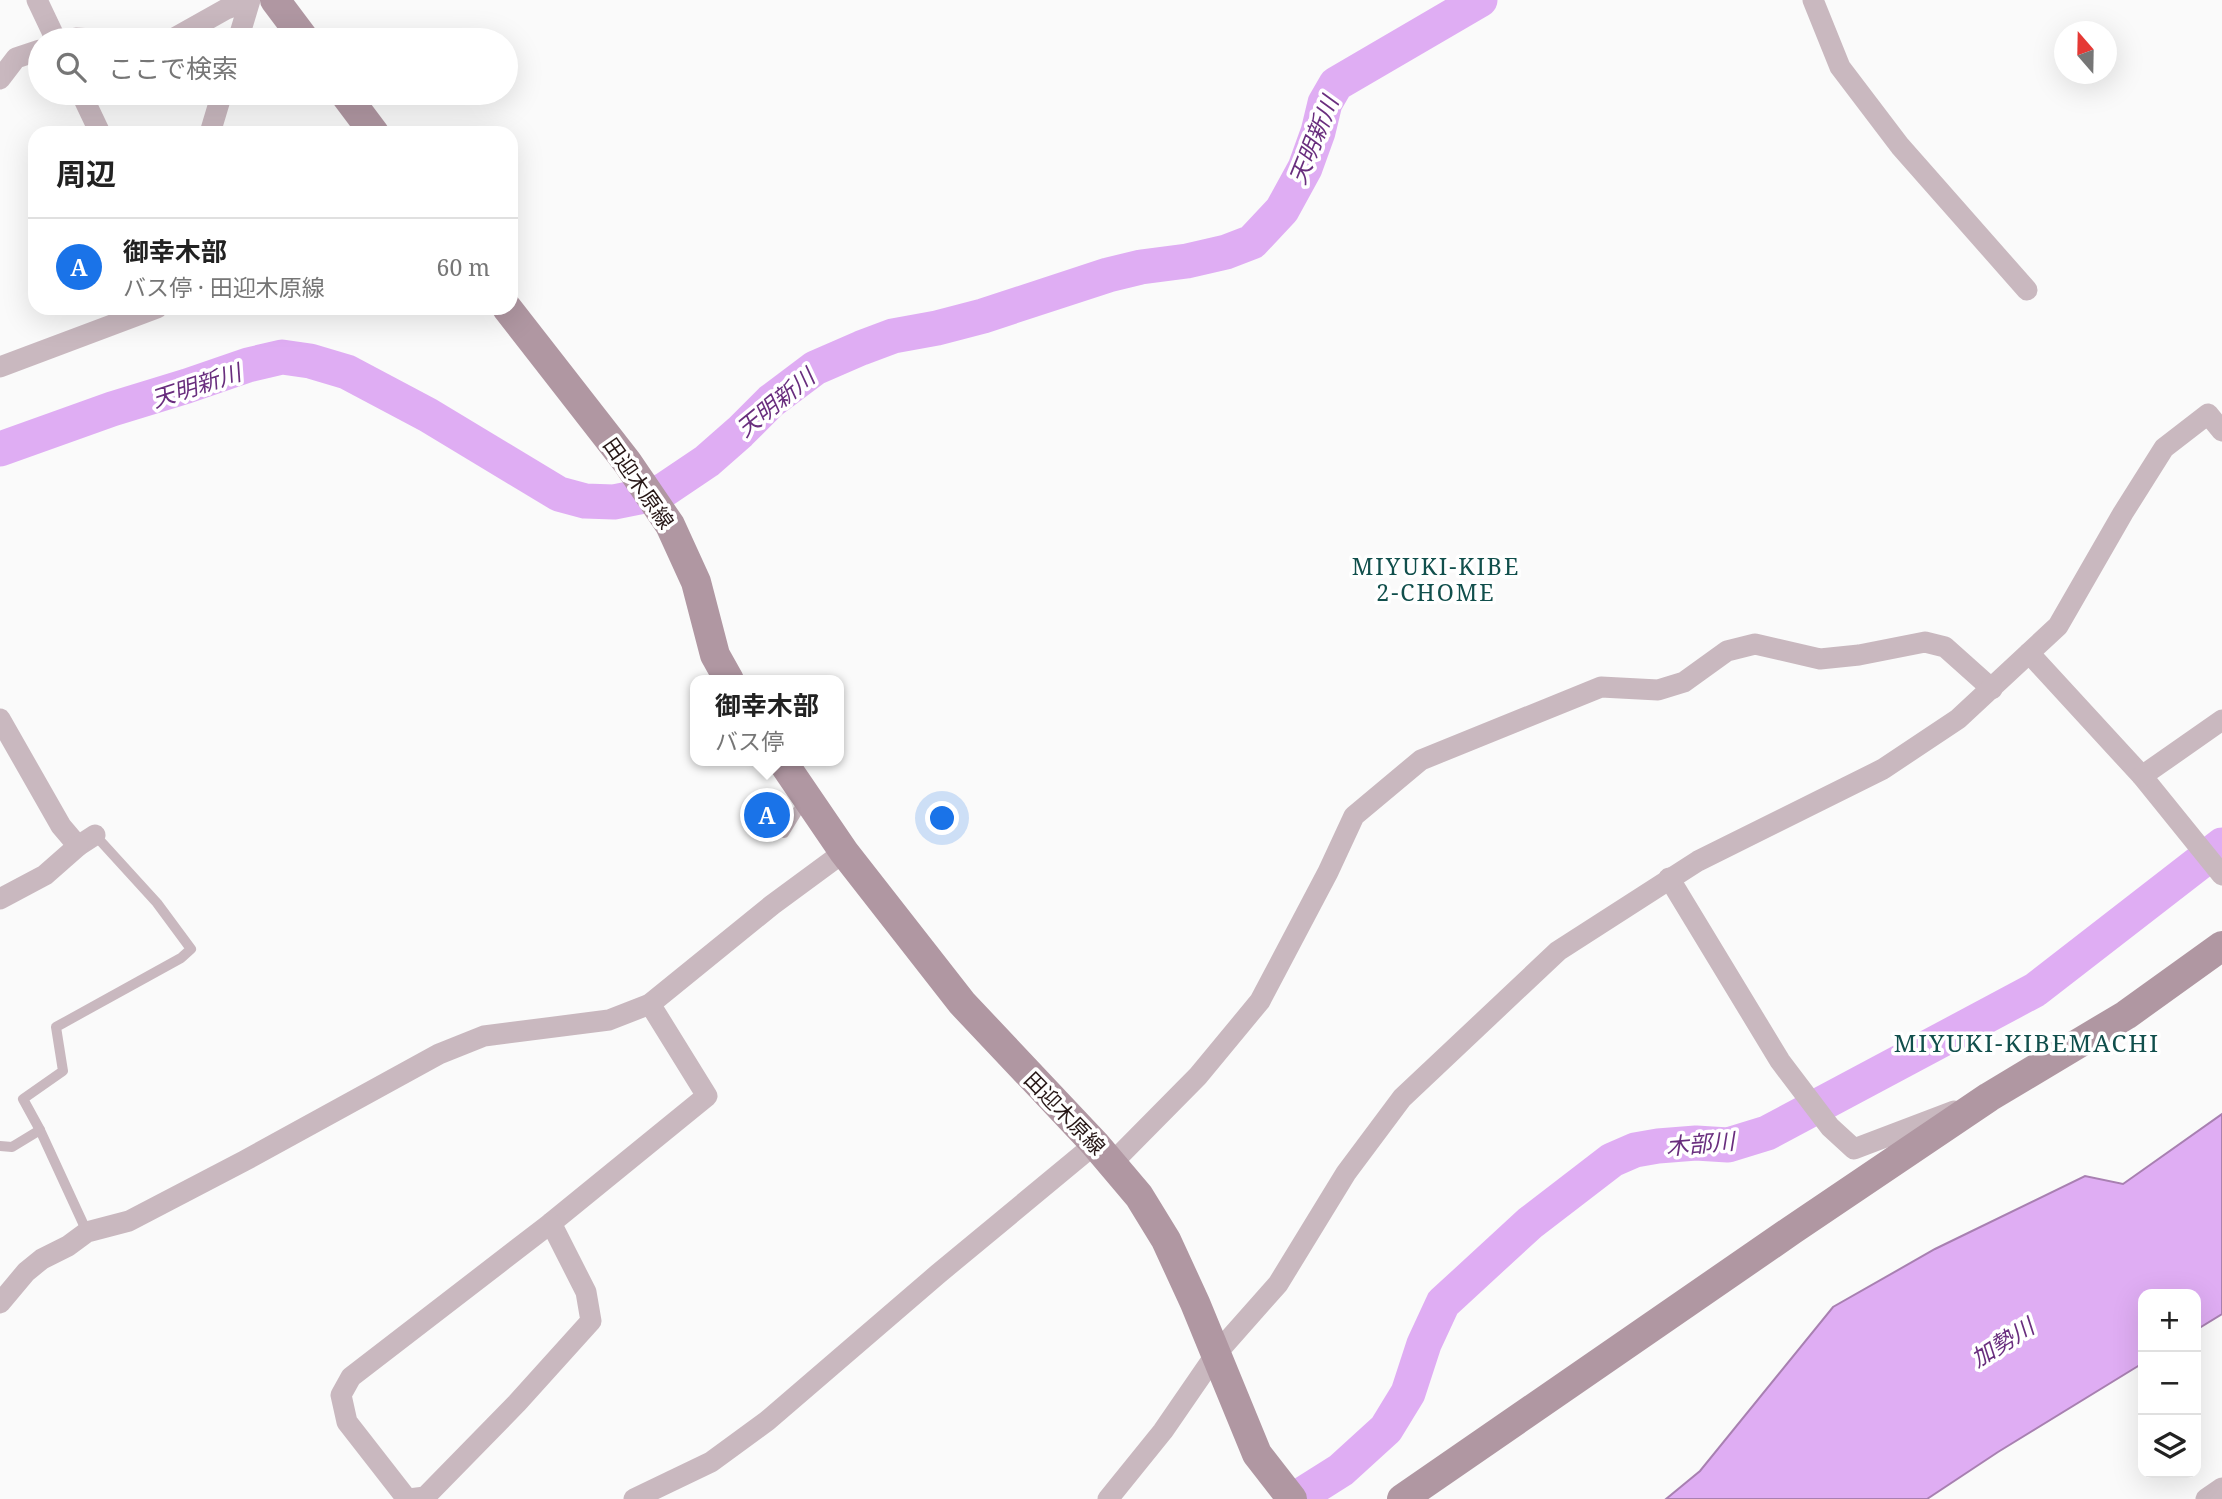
<!DOCTYPE html>
<html lang="ja">
<meta charset="utf-8">
<style>
:root{--surface:#fff;--page:#f2f2f2;--text:#222;--muted:#767676;--line:#e0e0e0;--accent:#1a73e8}
body{margin:0;font-family:"Noto Serif","Noto Sans JP",serif;background:var(--page);color:var(--text)}
.controls{position:absolute;right:21px;bottom:21px;display:grid;overflow:hidden;border-radius:14px;box-shadow:0 7px 28px #0002}
.controls button{width:63px;height:63px;display:grid;place-items:center;padding:0;border:0;border-bottom:2px solid var(--line);background:var(--surface);color:var(--text);font:35px sans-serif}
.compass{position:absolute;left:2054px;top:21px;width:63px;height:63px;border-radius:50%;background:var(--surface);box-shadow:0 7px 28px #0002;rotate:340deg}
.you{position:absolute;left:943px;top:819px;width:24px;height:24px;margin:-18px;border:5px solid #fff;border-radius:50%;background:#1a73e8;box-shadow:0 0 0 10px #1a73e833}
.badge{display:grid;place-items:center;width:46px;height:46px;border-radius:50%;background:var(--accent);color:#fff;font-size:23px;font-weight:700}
.pin{position:absolute;translate:-50% -50%;border:4px solid #fff;box-shadow:0 2px 7px #0006}
.popup{position:absolute;left:690px;top:675px;width:154px;height:91px;box-sizing:border-box;display:grid;place-content:center;border-radius:14px;background:var(--surface);filter:drop-shadow(0 2px 5px #0005);font-size:23px;white-space:nowrap;color:var(--muted)}
.popup b{font-size:26px;color:var(--text)}
.popup::after{content:'';position:absolute;left:50%;top:100%;margin-left:-14px;border:14px solid transparent;border-top-color:var(--surface)}
.list{margin:0;padding:0;list-style:none}
h2{display:flex;justify-content:space-between;align-items:center;height:91px;margin:0;padding:0 28px;font-size:30px}
h2 small{font-size:23px;font-weight:400;color:var(--muted)}
.list li{display:grid;grid-template-columns:46px 1fr auto;gap:21px;align-items:center;box-sizing:border-box;height:98px;padding:0 28px;border-top:2px solid var(--line)}
.list b{display:block;font-size:26px;white-space:nowrap}
.list p{margin:0;font-size:23px;white-space:nowrap;color:var(--muted)}
.list em{font-size:23px;font-style:normal;color:var(--muted)}
.icon{flex:none;width:38px;height:38px;fill:none;stroke:currentColor;stroke-width:2;stroke-linecap:round;stroke-linejoin:round}
.map{position:relative;flex:none;width:2222px;height:1499px;overflow:hidden}
.search{position:absolute;background:var(--surface);box-shadow:0 7px 28px #0002;left:28px;top:28px;width:490px;height:77px;display:flex;align-items:center;gap:18px;box-sizing:border-box;padding:0 24px;border-radius:38px;color:var(--muted);font-size:26px}
.panel{position:absolute;background:var(--surface);box-shadow:0 7px 28px #0002;left:28px;top:126px;width:490px;height:189px;border-radius:21px}
.map>svg:first-child{display:block}
.water{fill:#dfadf3;stroke:#a880b1;stroke-width:2}
.lines{fill:none;stroke-linecap:round;stroke-linejoin:round}
.river{stroke:#dfadf3;stroke-width:35}
.lane{stroke:#c9b8bf;stroke-width:10}
.street{stroke:#c9b8bf;stroke-width:21}
.secondary{stroke:#b097a2;stroke-width:30}
.labels{text-anchor:middle;dominant-baseline:central;stroke-width:7;stroke-linejoin:round;paint-order:stroke}
.street-label{font-size:21px;fill:#271716;stroke:#fff}
.water-label{font-size:23px;font-style:italic;fill:#692e7e;stroke:#fff}
.neighbourhood-label{font-size:23px;letter-spacing:2px;fill:#114f4c;stroke:#fff}
.quarter-label{font-size:24px;letter-spacing:2px;fill:#114f4c;stroke:#fff}
</style>
<div class="map">
<svg width="2222" height="1499" viewBox="0 0 2222 1499">
<rect width="100%" height="100%" fill="#fafafa"/>
<path class="water" d="M2222,1114V1314L2196,1330V1294H2143V1363L1998,1452L1927,1499H1666L1700,1471L1833,1307L1935,1249L2085,1176L2123,1184Z"/>
<g class="lines">
<g class="river">
<path d="M0,449L112,409L187,386L248,365L282,357L310,361L347,372L428,415L559,494L585,501L614,502L654,494L664,490L707,461L740,432L771,401L815,368L861,348L893,336L937,328L983,316L1108,275L1141,267L1187,261L1226,252L1252,242L1282,210L1305,168L1318,132L1325,103L1336,84L1480,0"/>
<path d="M1295,1499L1341,1470L1386,1429L1408,1393L1424,1344L1443,1303L1530,1223L1612,1160L1635,1150L1658,1146L1696,1143L1728,1145L1767,1133L2035,990L2222,845"/>
</g>
<g class="lane">
<path d="M784,833L805,799"/>
<path d="M0,1146L12,1147L40,1130"/>
<path d="M87,1232L40,1130L23,1099L63,1071L56,1027L181,958L191,949L157,903L95,835"/>
</g>
<g class="street">
<path d="M37,0L56,40"/>
<path d="M1813,0L1840,67L1900,146L2027,290"/>
<path d="M70,40L76,38L110,40"/>
<path d="M171,40L226,9L240,4L243,0"/>
<path d="M238,40L250,0"/>
<path d="M0,79L16,58L40,50"/>
<path d="M81,93L100,133"/>
<path d="M210,133L222,93"/>
<path d="M0,367L157,308"/>
<path d="M2029,653L2142,776L2222,875"/>
<path d="M0,719L61,826L78,846L95,835"/>
<path d="M2142,776L2222,720"/>
<path d="M1669,878L1780,1061L1830,1127L1854,1149L1954,1111"/>
<path d="M0,899L45,875L78,846"/>
<path d="M1112,1163L1198,1076L1260,1001L1328,872L1354,816L1421,760L1601,687L1658,690L1684,682L1727,651L1755,644L1820,659L1859,655L1925,642L1945,647L1992,689"/>
<path d="M551,1223L707,1096L650,1004"/>
<path d="M0,1303L26,1272L42,1259L68,1246L87,1232L129,1221L244,1161L439,1054L484,1036L609,1020L650,1004L772,905L844,852"/>
<path d="M407,1499L347,1422L341,1395L351,1377L551,1223L586,1292L591,1321L517,1403L425,1497L409,1499"/>
<path d="M634,1499L711,1462L767,1421L938,1274L1095,1144"/>
<path d="M1108,1499L1163,1431L1216,1354L1278,1284L1346,1173L1402,1098L1558,951L1698,861L1883,769L1958,719L2058,626L2123,513L2164,448L2208,414L2222,431"/>
<path d="M2206,1499L2222,1488"/>
</g>
<g class="secondary">
<path d="M275,0L305,40"/>
<path d="M344,93L374,133"/>
<path d="M507,308L627,462L670,525L696,582L715,655L729,680"/>
<path d="M782,761L844,852L962,1003L1095,1144L1139,1196L1166,1240L1195,1303L1257,1454L1292,1499"/>
<path d="M1402,1499L1792,1230L1989,1097L2126,1015L2222,946"/>
</g>
</g>
<g class="labels">
<g class="street-label">
<text transform="translate(639 483) rotate(55)">田迎木原線</text>
<text transform="translate(1065 1113) rotate(46)">田迎木原線</text>
</g>
<g class="water-label">
<text transform="translate(1313 140) rotate(-68)">天明新川</text>
<text transform="translate(196 385) rotate(-18)">天明新川</text>
<text transform="translate(775 402) rotate(-39)">天明新川</text>
<text transform="translate(1700 1143) rotate(-5)">木部川</text>
<text transform="translate(2002 1342) rotate(-32)">加勢川</text>
</g>
<g class="neighbourhood-label">
<text x="1436" y="566">MIYUKI-KIBE<tspan x="1436" dy="26">2-CHOME</tspan></text>
</g>
<g class="quarter-label">
<text x="2027" y="1042">MIYUKI-KIBEMACHI</text>
</g>
</g>
</svg>
<div class="controls">
<button>+</button>
<button>−</button>
<button><svg class="icon" aria-label="layers" viewBox="0 0 24 24"><path d="M12 4l9 5-9 5-9-5zM3 14l9 5 9-5"/></svg></button>
</div>
<svg class="compass" viewBox="-18 -18 36 36"><path d="M0-13l5 13h-10z" fill="#e53935"/><path d="M0 13l5-13h-10z" fill="#767676"/></svg>
<div class="you"></div>
<div class="pin badge" style="left:767px;top:815px">A</div>
<div class="popup"><b>御幸木部</b>バス停</div>
<div class="search"><svg class="icon" aria-label="search" viewBox="0 0 24 24"><circle cx="10" cy="10" r="6"/><path d="M15 15l6 6"/></svg>ここで検索</div>
<section class="panel">
<h2>周辺<small></small></h2>
<ul class="list">
<li><span class="badge">A</span><div><b>御幸木部</b><p>バス停 · 田迎木原線</p></div><em>60 m</em></li>
</ul>
</section>
</div>
